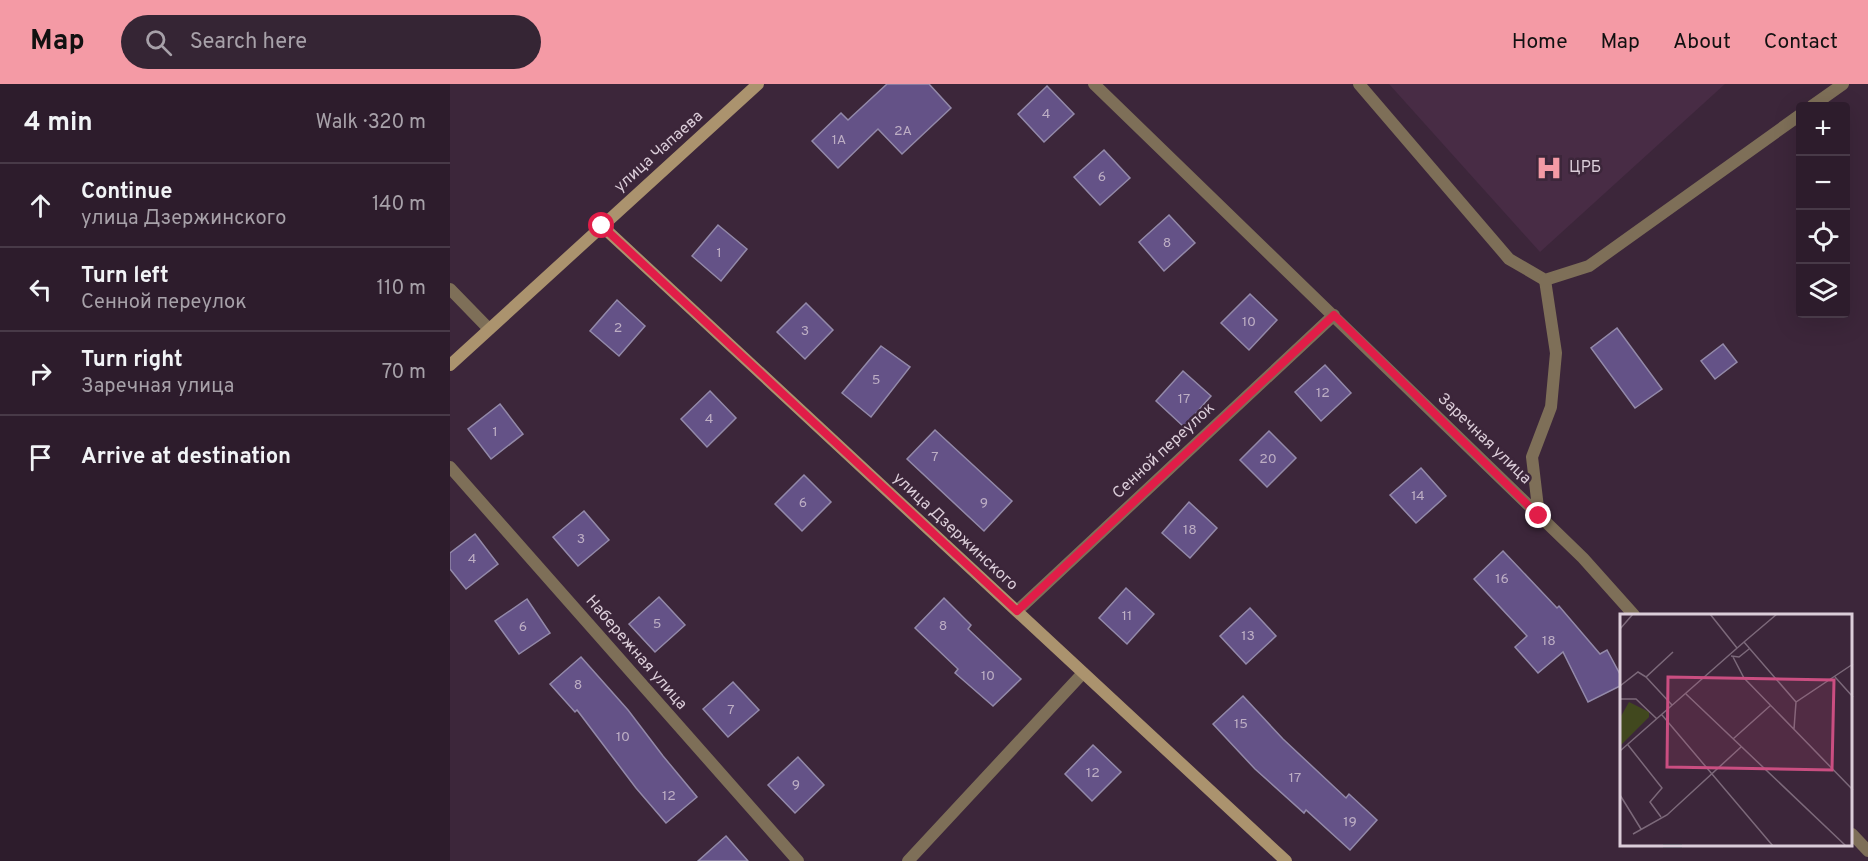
<!DOCTYPE html>
<meta charset="utf-8">
<style>
:root{--surface:#2d1c2c;--page:#352534;--text:#f1f3f6;--muted:#a7a1a9;--line:#483a48;--accent:#f49aa5}
body{margin:0;font-family:Overpass,sans-serif;background:var(--page);color:var(--text)}
.controls{position:absolute;right:18px;top:18px;display:grid;overflow:hidden;border-radius:6px;box-shadow:0 6px 24px #0002}
.controls button{width:54px;height:54px;display:grid;place-items:center;padding:0;border:0;border-bottom:2px solid var(--line);background:var(--surface);color:var(--text);font:30px sans-serif}
.stop{position:absolute;width:18px;height:18px;margin:-14px;border:4px solid #e11d48;border-radius:50%;background:#fff}
.stop.end{background:#e11d48;border-color:#fff;box-shadow:0 2px 6px #0008}
.list{margin:0;padding:0;list-style:none}
h2{display:flex;justify-content:space-between;align-items:center;height:78px;margin:0;padding:0 24px;font-size:26px}
h2 small{font-size:20px;font-weight:400;color:var(--muted)}
.list li{display:grid;grid-template-columns:39px 1fr auto;gap:18px;align-items:center;box-sizing:border-box;height:84px;padding:0 24px;border-top:2px solid var(--line)}
.list b{display:block;font-size:22px;white-space:nowrap}
.list p{margin:0;font-size:20px;white-space:nowrap;color:var(--muted)}
.list em{font-size:20px;font-style:normal;color:var(--muted)}
.icon{flex:none;width:33px;height:33px;fill:none;stroke:currentColor;stroke-width:2;stroke-linecap:round;stroke-linejoin:round}
.map{position:relative;flex:none;width:1418px;height:777px;overflow:hidden}
header{display:flex;align-items:center;gap:36px;box-sizing:border-box;height:84px;padding:0 30px;background:var(--accent);color:#111}
header strong{font-size:28px}
nav{display:flex;gap:33px;margin-inline-start:auto;font-size:21px}
.search{width:420px;height:54px;background:var(--page);display:flex;align-items:center;gap:15px;box-sizing:border-box;padding:0 21px;border-radius:33px;color:var(--muted);font-size:22px}
main{display:flex}
aside{flex:1;background:var(--surface)}
.map>svg:first-child{display:block}
.built{fill:#482c45}
.building{fill:#645287;stroke:#9389a9;stroke-width:1.5}
.lines{fill:none;stroke-linecap:round;stroke-linejoin:round}
.street{stroke:#7e6f58;stroke-width:12}
.secondary{stroke:#ab936e;stroke-width:12}
.route{stroke:#e11d48;stroke-width:8}
.labels{text-anchor:middle;dominant-baseline:central;stroke-width:5;stroke-linejoin:round;paint-order:stroke}
.number-label{font-size:14px;fill:#bdaec4}
.street-label{font-size:16px;fill:#dbcdd9;stroke:#3c263a}
.poi-label{font-size:16px;fill:#dbcdd9;stroke:#3c263a;text-anchor:start}
.inset-river{fill:none;stroke:#001a1e;stroke-width:3}
.inset-road{fill:none;stroke:#7c697a;stroke-width:1.5}
.view{fill:#ca4e81;fill-opacity:0.15;stroke:#ca4e81;stroke-width:3}
.inset-edge{fill:none;stroke:#dbcdd9;stroke-width:3}
</style>
<header>
<strong>Map</strong>
<div class="search"><svg class="icon" aria-label="search" viewBox="0 0 24 24"><circle cx="10" cy="10" r="6"/><path d="M15 15l6 6"/></svg>Search here</div>
<nav><a>Home</a><a>Map</a><a>About</a><a>Contact</a></nav>
</header>
<main>
<aside>
<h2>4 min<small>Walk · 320 m</small></h2>
<ul class="list">
<li><svg class="icon" aria-label="ahead" viewBox="0 0 24 24"><path d="M12 20V5M6 11l6-6 6 6"/></svg><div><b>Continue</b><p>улица Дзержинского</p></div><em>140 m</em></li>
<li><svg class="icon" aria-label="left" viewBox="0 0 24 24"><path d="M17 20v-9H6M10 6l-5 5 5 5"/></svg><div><b>Turn left</b><p>Сенной переулок</p></div><em>110 m</em></li>
<li><svg class="icon" aria-label="right" viewBox="0 0 24 24"><path d="M7 20v-9h11M14 6l5 5-5 5"/></svg><div><b>Turn right</b><p>Заречная улица</p></div><em>70 m</em></li>
<li><svg class="icon" aria-label="arrive" viewBox="0 0 24 24"><path d="M6 21V4h12l-3 4 3 4H6"/></svg><div><b>Arrive at destination</b></div></li>
</ul>
</aside>
<div class="map">
<svg width="1418" height="777" viewBox="0 0 1418 777">
<rect width="100%" height="100%" fill="#3c263a"/>
<path class="built" d="M939,0H1275L1090,168Z"/>
<g class="building">
<path d="M437,0H479L501,24L452,70L428,45L388,84L362,57L391,29L398,36Z"/>
<path d="M597,2L624,30L594,58L568,30Z"/>
<path d="M654,66L680,94L650,121L624,93Z"/>
<path d="M719,131L745,159L714,187L689,158Z"/>
<path d="M268,141L297,165L271,197L242,172Z"/>
<path d="M800,210L827,236L799,266L771,239Z"/>
<path d="M167,216L195,242L169,272L140,247Z"/>
<path d="M356,219L383,246L355,275L327,248Z"/>
<path d="M1167,244L1212,305L1185,324L1141,264Z"/>
<path d="M1273,260L1287,278L1265,295L1251,277Z"/>
<path d="M431,262L460,283L421,333L392,309Z"/>
<path d="M875,281L901,309L871,337L845,308Z"/>
<path d="M733,287L761,312L734,343L706,317Z"/>
<path d="M260,307L286,334L257,363L231,335Z"/>
<path d="M50,320L73,350L41,375L18,345Z"/>
<path d="M485,346L562,417L534,447L457,375Z"/>
<path d="M819,347L846,374L817,403L790,376Z"/>
<path d="M971,384L996,412L966,439L940,411Z"/>
<path d="M354,391L381,418L352,447L325,420Z"/>
<path d="M739,418L767,444L740,474L712,449Z"/>
<path d="M134,427L159,456L128,482L103,453Z"/>
<path d="M25,450L48,480L16,505L0,485V469Z"/>
<path d="M1053,467L1107,524L1109,522L1150,570L1157,566L1172,594V601L1138,618L1113,568L1088,589L1065,563L1077,552L1024,495Z"/>
<path d="M676,504L704,530L677,560L649,534Z"/>
<path d="M209,513L235,541L205,568L179,540Z"/>
<path d="M494,514L521,541L518,545L571,595L543,622L505,589L508,585L465,544Z"/>
<path d="M77,515L100,549L69,570L45,537Z"/>
<path d="M800,524L826,552L796,580L770,552Z"/>
<path d="M131,573L178,626L213,672L247,713L216,739L186,704L127,626L125,628L100,600Z"/>
<path d="M283,598L309,626L278,653L253,625Z"/>
<path d="M793,612L833,655L896,714L899,710L927,736L900,766L856,726L854,729L805,685L763,640Z"/>
<path d="M643,661L671,688L642,717L615,690Z"/>
<path d="M348,673L374,701L345,729L318,701Z"/>
<path d="M276,752L298,777H248Z"/>
</g>
<g class="lines">
<g class="street">
<path d="M644,0L1133,474L1184,531"/>
<path d="M909,0L1059,175L1095,196L1139,182L1350,31"/>
<path d="M1362,22L1393,0"/>
<path d="M0,205L39,245"/>
<path d="M0,383L348,777"/>
<path d="M1089,432L1082,373L1101,323L1106,269L1095,196"/>
<path d="M567,527L884,231"/>
<path d="M1402,750L1418,767"/>
<path d="M458,777L633,589"/>
</g>
<g class="secondary">
<path d="M152,142L836,777"/>
<path d="M0,281L308,0"/>
</g>
</g>
<g class="lines">
<path class="route" d="M152,142L567,527L884,231L1089,432"/>
</g>
<defs>
<g id="hospital-bare" transform="scale(2.07)"><path d="M-5-5h3v3.5h4V-5h3V5h-3V1.5h-4V5h-3Z" fill="#f49aa5" stroke="#3c263a" stroke-width="2.5" paint-order="stroke"/></g>
</defs>
<g fill-rule="evenodd">
<use href="#hospital-bare" x="1099" y="84"/>
</g>
<g class="labels">
<g class="number-label">
<text x="596" y="30">4</text>
<text x="453" y="47">2А</text>
<text x="389" y="56">1А</text>
<text x="652" y="93">6</text>
<text x="717" y="159">8</text>
<text x="269" y="169">1</text>
<text x="799" y="238">10</text>
<text x="168" y="244">2</text>
<text x="355" y="247">3</text>
<text x="426" y="296">5</text>
<text x="873" y="309">12</text>
<text x="734" y="315">17</text>
<text x="259" y="335">4</text>
<text x="45" y="348">1</text>
<text x="485" y="373">7</text>
<text x="818" y="375">20</text>
<text x="968" y="412">14</text>
<text x="353" y="419">6</text>
<text x="534" y="419">9</text>
<text x="740" y="446">18</text>
<text x="131" y="455">3</text>
<text x="22" y="475">4</text>
<text x="1052" y="495">16</text>
<text x="677" y="532">11</text>
<text x="207" y="540">5</text>
<text x="493" y="542">8</text>
<text x="73" y="543">6</text>
<text x="798" y="552">13</text>
<text x="1099" y="557">18</text>
<text x="538" y="592">10</text>
<text x="128" y="601">8</text>
<text x="281" y="626">7</text>
<text x="791" y="640">15</text>
<text x="173" y="653">10</text>
<text x="643" y="689">12</text>
<text x="845" y="694">17</text>
<text x="346" y="701">9</text>
<text x="219" y="712">12</text>
<text x="900" y="738">19</text>
</g>
<g class="street-label">
<text transform="translate(209 68) rotate(-42)">улица Чапаева</text>
<text transform="translate(1034 355) rotate(44)">Заречная улица</text>
<text transform="translate(714 367) rotate(-43)">Сенной переулок</text>
<text transform="translate(505 448) rotate(43)">улица Дзержинского</text>
<text transform="translate(186 569) rotate(49)">Набережная улица</text>
</g>
<g class="poi-label">
<text x="1119" y="84">ЦРБ</text>
</g>
</g>
<g transform="translate(1170 530)">
<rect width="232" height="232" fill="#3c263a"/>
<path d="M9,88L29,98V103L0,132V104Z" fill="#41481e"/>
<path class="inset-river" d="M43,232H62"/>
<path class="inset-road" d="M90,0L117,34M0,15L13,0M124,28L157,0M111,42L119,43L129,35M113,43L124,64L233,176M26,63L52,91M215,63L233,83M0,72L18,58L26,63L53,38M66,80L226,232M0,85H16L37,105M42,101L153,232M174,115L176,88M113,125L151,91M8,131L42,174L30,188L41,203M0,137L124,28L176,88L233,50M0,181L21,215M13,220L47,201L121,133"/>
<path class="view" d="M48,63L214,66L212,156L47,153Z"/>
<rect width="232" height="232" class="inset-edge"/>
</g>
</svg>
<div class="controls">
<button>+</button>
<button>−</button>
<button><svg class="icon" aria-label="locate" viewBox="0 0 24 24"><circle cx="12" cy="12" r="6"/><path d="M12 2v4M12 18v4M2 12h4M18 12h4"/></svg></button>
<button><svg class="icon" aria-label="layers" viewBox="0 0 24 24"><path d="M12 4l9 5-9 5-9-5zM3 14l9 5 9-5"/></svg></button>
</div>
<div class="stop" style="left:152px;top:142px"></div>
<div class="stop end" style="left:1089px;top:432px"></div>
</div>
</main>
